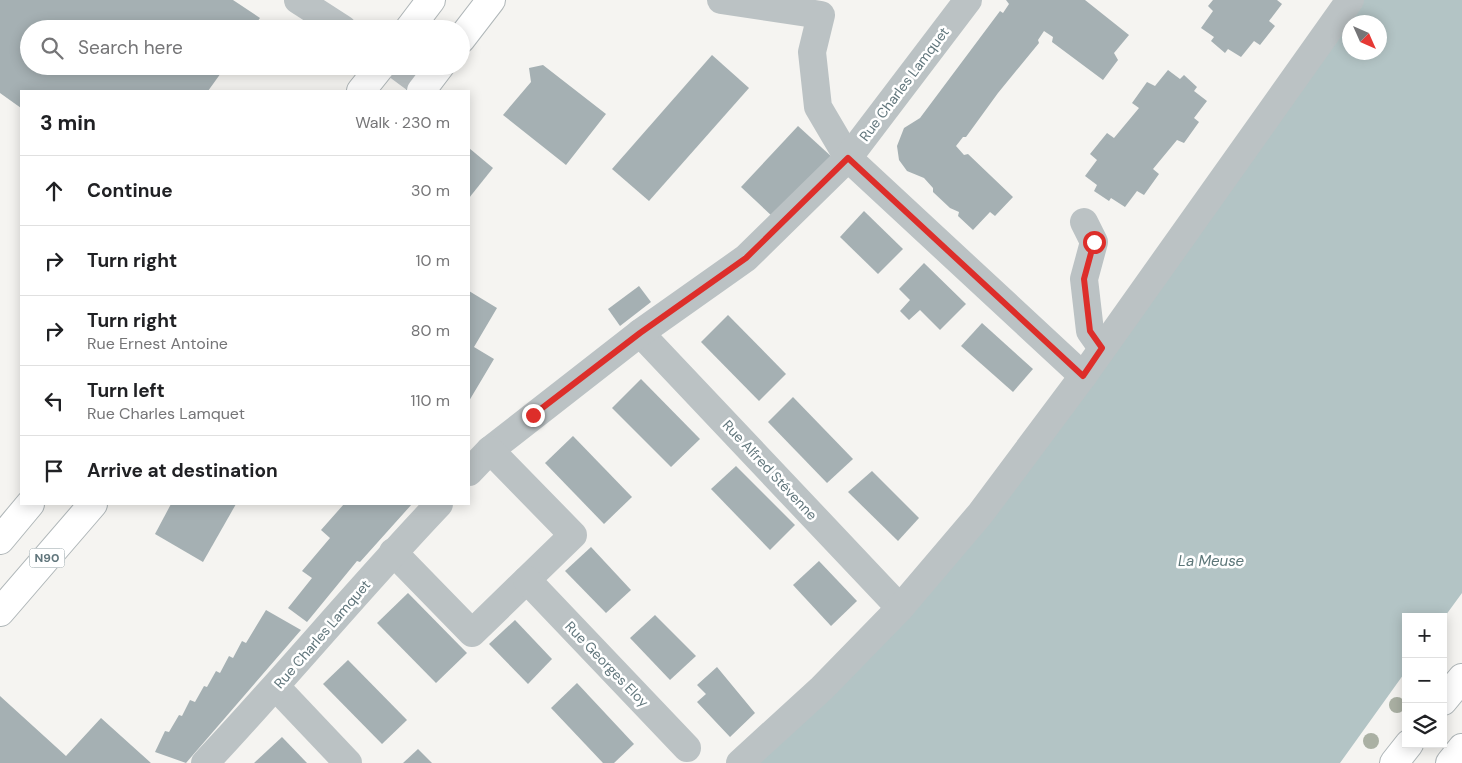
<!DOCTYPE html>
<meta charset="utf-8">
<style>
:root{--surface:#fff;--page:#f6f6f6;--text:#202124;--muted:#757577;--line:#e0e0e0}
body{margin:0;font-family:"DM Sans",sans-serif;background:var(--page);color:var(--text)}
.controls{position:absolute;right:15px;bottom:15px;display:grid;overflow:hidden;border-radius:0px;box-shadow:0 2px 12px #0003}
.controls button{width:45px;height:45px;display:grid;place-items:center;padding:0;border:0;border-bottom:1px solid var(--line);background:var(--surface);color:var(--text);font:25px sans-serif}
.compass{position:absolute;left:1342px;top:15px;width:45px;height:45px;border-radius:50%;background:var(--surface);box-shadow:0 2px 12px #0003;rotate:135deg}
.stop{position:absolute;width:15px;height:15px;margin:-11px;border:4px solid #dd2e2a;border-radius:50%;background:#fff}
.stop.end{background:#dd2e2a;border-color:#fff;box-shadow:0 1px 5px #0008}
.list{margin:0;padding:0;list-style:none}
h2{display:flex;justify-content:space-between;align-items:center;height:65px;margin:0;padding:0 20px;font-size:21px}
h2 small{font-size:16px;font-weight:400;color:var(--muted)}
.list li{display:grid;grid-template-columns:32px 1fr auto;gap:15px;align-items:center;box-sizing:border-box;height:70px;padding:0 20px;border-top:1px solid var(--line)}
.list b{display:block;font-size:19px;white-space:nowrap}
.list p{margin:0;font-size:16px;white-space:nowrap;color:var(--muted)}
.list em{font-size:16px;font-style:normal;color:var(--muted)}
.icon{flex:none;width:28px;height:28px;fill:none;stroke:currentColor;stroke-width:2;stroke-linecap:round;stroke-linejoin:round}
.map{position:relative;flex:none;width:1462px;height:763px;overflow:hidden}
.search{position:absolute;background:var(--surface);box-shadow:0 2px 12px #0003;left:20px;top:20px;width:450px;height:55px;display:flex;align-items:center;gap:12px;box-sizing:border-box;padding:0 18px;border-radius:28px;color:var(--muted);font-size:19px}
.panel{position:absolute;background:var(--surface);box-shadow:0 2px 12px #0003;left:20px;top:90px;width:450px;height:415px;border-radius:0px}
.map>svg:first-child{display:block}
.water{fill:#b3c4c5;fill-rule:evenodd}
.building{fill:#a5b0b3}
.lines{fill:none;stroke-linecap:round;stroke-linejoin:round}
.major-casing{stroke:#afb6b8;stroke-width:30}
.minor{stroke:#bbc2c4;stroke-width:28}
.major{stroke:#fff;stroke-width:28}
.tree{fill:#aab0a3}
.route{stroke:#dd2e2a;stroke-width:6}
.labels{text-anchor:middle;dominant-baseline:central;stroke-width:5;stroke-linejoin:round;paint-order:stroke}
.shield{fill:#fff;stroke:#909fa3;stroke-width:1}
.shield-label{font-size:12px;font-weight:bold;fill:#61767c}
.street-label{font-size:14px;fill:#61767c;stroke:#fff}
.water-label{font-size:15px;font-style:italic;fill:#5c7678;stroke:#fff}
</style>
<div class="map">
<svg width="1462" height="763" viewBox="0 0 1462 763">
<rect width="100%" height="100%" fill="#f5f4f1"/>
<path class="water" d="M1363,0H1462V593L1443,619V617H1406V671L1340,763H756L810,715ZM1350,22H1380V52H1350Z"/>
<g class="building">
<path d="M0,0H233L260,18L252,29H29V66H226L208,91H21V108L0,93Z"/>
<path d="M1006,0H1085L1129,35L1114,53L1118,60L1103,80L1052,42L1053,37L1044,31L1038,40L1039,43L998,93L966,137H963L956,146L964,155L968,154L1013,197L995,216L990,212L973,230L958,216L959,212L950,208L933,192V188L924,178L907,171L899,160L897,146L904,128L920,118L1000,11L1003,13L1009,4Z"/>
<path d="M1213,0H1277L1282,4L1269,21L1275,26L1260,45L1254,41L1241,57L1228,49L1225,53L1211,41L1214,37L1201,28L1213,11L1208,6Z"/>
<path d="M712,55L749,88L649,201L612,169Z"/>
<path d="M543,65L606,114L566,165L503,115L531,82L529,68Z"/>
<path d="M1168,70L1180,79L1184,75L1197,87L1194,91L1207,101L1194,118L1199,122L1184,143L1177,140L1153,169L1159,174L1144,195L1137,191L1125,207L1111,198L1109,201L1094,191L1097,185L1085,176L1097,160L1090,154L1107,133L1114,138L1139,108L1132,103L1147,82L1155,86Z"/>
<path d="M798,126L833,158L773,217L741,187Z"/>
<path d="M469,148L493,168L469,198Z"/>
<path d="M864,211L903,249L878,274L840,237Z"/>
<path d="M924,263L966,304L940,330L920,310L909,320L900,311L910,300L899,289Z"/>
<path d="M639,286L651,302L620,326L608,309Z"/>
<path d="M469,291L497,308L474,347L494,359L469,401Z"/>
<path d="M728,315L786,374L759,401L701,342Z"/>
<path d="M982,323L1033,369L1013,392L961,346Z"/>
<path d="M641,379L700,439L671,467L612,408Z"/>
<path d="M793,397L853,459L827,483L768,422Z"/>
<path d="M573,436L632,497L604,524L545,463Z"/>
<path d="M736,466L795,525L770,550L711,489Z"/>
<path d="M872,471L919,518L898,541L848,492Z"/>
<path d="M171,504H236L203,562L155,534Z"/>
<path d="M344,504H412L360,562L357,561L307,622L288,608L312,578L302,571L330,538L321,530Z"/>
<path d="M591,547L631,590L606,613L565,571Z"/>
<path d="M819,561L857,601L831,626L793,585Z"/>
<path d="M408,593L467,653L436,683L377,623Z"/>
<path d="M266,610L301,630L186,763L155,752L165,731L169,732L179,715L182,716L190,700L195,702L204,686L207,687L216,671L220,673L229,656L233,658L242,641L246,643Z"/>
<path d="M655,615L696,656L670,680L630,638Z"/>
<path d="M515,620L552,659L528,684L489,644Z"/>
<path d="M348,660L407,720L382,744L323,684Z"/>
<path d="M717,667L755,713L730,737L697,702L706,694L697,685Z"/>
<path d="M577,683L634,744L614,763H603L551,708Z"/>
<path d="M0,696L66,756L101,718L151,763H0Z"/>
<path d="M282,737L307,763H254Z"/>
<path d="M418,749L432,763H403Z"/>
</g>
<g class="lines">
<g class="major-casing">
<g id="major">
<path d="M409,29L431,0"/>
<path d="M461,39L491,0"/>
<path d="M361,91L381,66"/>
<path d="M421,91L440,66"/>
<path d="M0,540L30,504"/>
<path d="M0,612L93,504"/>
<path d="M1443,701L1462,678"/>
<path d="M1394,763L1409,744"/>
<path d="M1450,763L1462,748"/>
</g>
</g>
<g class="minor">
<path d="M298,0L343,29"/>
<path d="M721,0L821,15L812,52L818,107L848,158L1083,376"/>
<path d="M398,66L425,86"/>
<path d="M1084,222L1094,242L1084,279L1090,331L1102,348"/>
<path d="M640,333L900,608"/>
<path d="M469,472L490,450L640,333L746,258L848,158L968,0"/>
<path d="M393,552L472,633L573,535L490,450"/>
<path d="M527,580L687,748"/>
<path d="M276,687L348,763"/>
<path d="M205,763C285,678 359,588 439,504"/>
<path d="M740,763L822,688L900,608L980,514L1083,376L1350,0"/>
</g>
<use href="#major" class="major"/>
</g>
<g class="tree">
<circle cx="1397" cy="705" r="8"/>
<circle cx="1371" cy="741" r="8"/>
</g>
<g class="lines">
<path class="route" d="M533,415L640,333L746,258L848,158L1083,376L1102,348L1090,331L1084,279L1094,242"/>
</g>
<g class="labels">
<rect class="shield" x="29.5" y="548.5" width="35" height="19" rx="4"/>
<g class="shield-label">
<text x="47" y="558">N90</text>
</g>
<g class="street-label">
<text transform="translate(904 84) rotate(-53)">Rue Charles Lamquet</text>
<text transform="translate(770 470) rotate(47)">Rue Alfred Stévenne</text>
<text transform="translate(322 634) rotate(-49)">Rue Charles Lamquet</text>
<text transform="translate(607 664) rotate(46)">Rue Georges Eloy</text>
</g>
<g class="water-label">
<text x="1211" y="561">La Meuse</text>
</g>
</g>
</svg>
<div class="controls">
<button>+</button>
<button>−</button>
<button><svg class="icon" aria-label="layers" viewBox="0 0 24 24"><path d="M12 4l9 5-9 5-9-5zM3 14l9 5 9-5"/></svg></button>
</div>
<svg class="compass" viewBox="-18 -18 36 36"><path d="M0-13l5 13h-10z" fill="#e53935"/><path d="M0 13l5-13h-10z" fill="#757577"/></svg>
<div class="stop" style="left:1094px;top:242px"></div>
<div class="stop end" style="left:533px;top:415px"></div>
<div class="search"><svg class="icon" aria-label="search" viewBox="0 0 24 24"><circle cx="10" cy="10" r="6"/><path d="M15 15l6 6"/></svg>Search here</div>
<section class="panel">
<h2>3 min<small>Walk · 230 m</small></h2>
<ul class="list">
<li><svg class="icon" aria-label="ahead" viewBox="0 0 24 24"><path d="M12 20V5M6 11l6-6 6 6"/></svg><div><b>Continue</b></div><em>30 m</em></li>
<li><svg class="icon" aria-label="right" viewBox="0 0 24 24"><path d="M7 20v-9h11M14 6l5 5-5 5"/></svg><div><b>Turn right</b></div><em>10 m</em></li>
<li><svg class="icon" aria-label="right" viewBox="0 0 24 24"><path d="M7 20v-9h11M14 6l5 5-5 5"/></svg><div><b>Turn right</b><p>Rue Ernest Antoine</p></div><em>80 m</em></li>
<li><svg class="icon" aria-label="left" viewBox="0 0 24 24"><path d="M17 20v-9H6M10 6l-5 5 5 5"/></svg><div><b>Turn left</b><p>Rue Charles Lamquet</p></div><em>110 m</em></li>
<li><svg class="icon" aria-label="arrive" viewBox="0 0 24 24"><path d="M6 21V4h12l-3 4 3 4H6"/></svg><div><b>Arrive at destination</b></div></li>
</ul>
</section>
</div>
